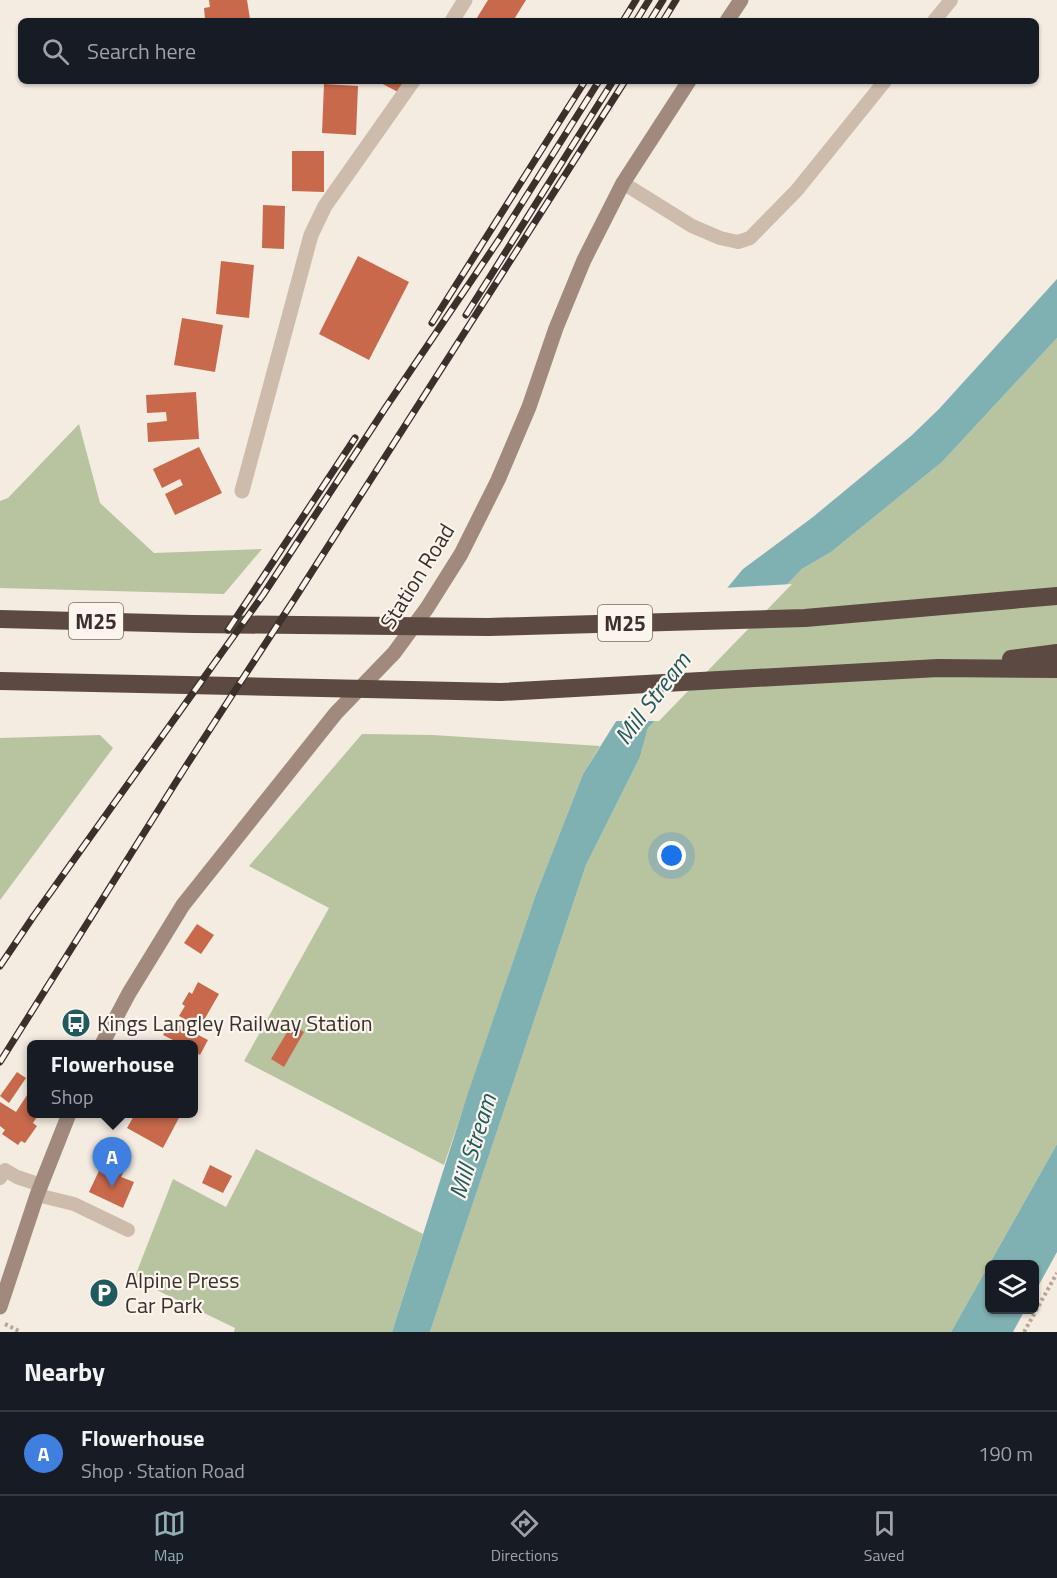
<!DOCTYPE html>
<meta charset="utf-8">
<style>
:root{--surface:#171b24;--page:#20242c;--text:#f1f3f6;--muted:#9ea1a6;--line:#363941;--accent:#92aeb2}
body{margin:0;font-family:"Titillium Web",sans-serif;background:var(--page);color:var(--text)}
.controls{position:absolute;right:18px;bottom:18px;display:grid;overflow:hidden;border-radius:9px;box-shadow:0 2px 4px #0004}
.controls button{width:54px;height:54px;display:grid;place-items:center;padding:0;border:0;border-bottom:2px solid var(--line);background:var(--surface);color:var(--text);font:30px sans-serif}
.you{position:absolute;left:672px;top:856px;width:21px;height:21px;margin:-15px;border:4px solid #fff;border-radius:50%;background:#1a73e8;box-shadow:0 0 0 9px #1a73e833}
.badge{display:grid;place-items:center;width:39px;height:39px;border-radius:50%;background:var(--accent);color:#fff;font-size:20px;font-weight:700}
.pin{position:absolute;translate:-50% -50px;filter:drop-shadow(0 2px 3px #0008)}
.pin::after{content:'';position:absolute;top:32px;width:21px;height:18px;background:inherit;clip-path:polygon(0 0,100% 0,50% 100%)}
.popup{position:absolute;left:27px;top:1040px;width:171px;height:78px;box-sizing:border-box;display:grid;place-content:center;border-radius:9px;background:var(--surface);filter:drop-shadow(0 2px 4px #0005);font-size:20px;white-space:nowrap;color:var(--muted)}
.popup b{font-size:22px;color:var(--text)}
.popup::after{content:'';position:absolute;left:50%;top:100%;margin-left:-12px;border:12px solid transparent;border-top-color:var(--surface)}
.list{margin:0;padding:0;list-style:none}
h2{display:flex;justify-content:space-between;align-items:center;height:78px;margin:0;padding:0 24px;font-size:26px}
h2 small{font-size:20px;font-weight:400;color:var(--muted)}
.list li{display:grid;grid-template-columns:39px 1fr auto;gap:18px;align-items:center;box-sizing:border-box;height:84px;padding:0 24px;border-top:2px solid var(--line)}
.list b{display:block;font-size:22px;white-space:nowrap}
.list p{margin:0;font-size:20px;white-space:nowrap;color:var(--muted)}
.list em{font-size:20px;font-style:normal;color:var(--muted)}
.icon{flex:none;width:33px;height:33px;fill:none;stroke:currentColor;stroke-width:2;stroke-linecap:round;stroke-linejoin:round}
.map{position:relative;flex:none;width:1057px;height:1332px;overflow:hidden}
.search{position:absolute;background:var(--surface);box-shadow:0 2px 4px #0004;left:18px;right:18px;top:18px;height:66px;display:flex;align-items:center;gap:15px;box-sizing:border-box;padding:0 21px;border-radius:9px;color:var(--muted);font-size:22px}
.sheet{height:162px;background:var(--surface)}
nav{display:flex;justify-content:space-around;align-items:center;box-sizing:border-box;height:84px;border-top:2px solid var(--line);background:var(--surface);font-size:16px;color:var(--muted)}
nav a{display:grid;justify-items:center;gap:3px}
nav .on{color:var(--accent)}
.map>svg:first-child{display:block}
.green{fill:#b8c4a0}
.water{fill:#7fb0b2}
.pier{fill:#f4ebe1}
.building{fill:#c8694b}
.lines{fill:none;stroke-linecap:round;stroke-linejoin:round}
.path{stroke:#b9a596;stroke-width:4;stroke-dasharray:3 3;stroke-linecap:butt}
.lane{stroke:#cdbbac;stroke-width:14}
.street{stroke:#cdbbac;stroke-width:15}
.secondary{stroke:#a18a7d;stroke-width:15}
.highway{stroke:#5c4a42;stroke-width:18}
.rail-casing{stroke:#3b302b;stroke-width:7}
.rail{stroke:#fbf5ee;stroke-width:4.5;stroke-dasharray:14;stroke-linecap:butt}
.labels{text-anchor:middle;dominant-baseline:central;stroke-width:4.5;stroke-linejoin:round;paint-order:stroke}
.shield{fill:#fbf5ee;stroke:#756b66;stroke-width:1.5}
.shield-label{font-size:21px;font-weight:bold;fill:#3b302b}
.street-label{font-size:22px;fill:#3b302b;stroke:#fbf5ee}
.poi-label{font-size:22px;fill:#3b302b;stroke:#fbf5ee;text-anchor:start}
.water-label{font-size:24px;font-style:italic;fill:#1f5a5e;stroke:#fbf5ee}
</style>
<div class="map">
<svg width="1057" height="1332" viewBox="0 0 1057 1332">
<rect width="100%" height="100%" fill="#f4ebe1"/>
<g class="green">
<path d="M1057,338V1144L951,1332H430L586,865L640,757L648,728L802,569L831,552L942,462Z"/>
<path d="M79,424L100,503L154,553L262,549L224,594L0,588V501L8,498Z"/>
<path d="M362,734L433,735L600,746L583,774L536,894L444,1165L244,1061L329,908L249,866Z"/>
<path d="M100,735L113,748L0,900V738Z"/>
<path d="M256,1149L423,1234L392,1332H234L235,1328L134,1279L173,1179L226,1207Z"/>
</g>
<g class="water">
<path d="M1057,279V338L942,462L831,552L802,569L648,728L640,757L586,865L430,1332H392L467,1096L536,894L583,774L615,723L743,569L813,517L911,436L939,409Z"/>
<path d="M1057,1144V1252L1035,1292L1034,1264H990V1310H1025L1013,1332H951Z"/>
</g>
<path class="pier" d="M792,584L659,721H612L723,588Z"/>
<g class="building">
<path d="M209,0H247L250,19L236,21H199L205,19L204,8L210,7Z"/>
<path d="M488,0H526L513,21H475Z"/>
<path d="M377,81H404L398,92Z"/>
<path d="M324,84L358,86L356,135L322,133Z"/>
<path d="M292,151H324V192L292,191Z"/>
<path d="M263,205L285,206L284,249L262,248Z"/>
<path d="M358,256L409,282L369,360L319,334Z"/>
<path d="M221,261L254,265L249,318L216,314Z"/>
<path d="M182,318L223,325L215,372L174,365Z"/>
<path d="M196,392L199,439L148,442L147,423L167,421L166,412L147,413L146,395Z"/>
<path d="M199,447L222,493L175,515L165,494L183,485L180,479L162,488L153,469Z"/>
<path d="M197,924L214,935L201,954L184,943Z"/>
<path d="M198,982L219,994L200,1027L179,1016L185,1006L182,1004L189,992L192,994Z"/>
<path d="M171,1021L208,1040L200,1055L193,1051V1044H181L163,1035Z"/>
<path d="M292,1024L304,1032L284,1067L271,1059Z"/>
<path d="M17,1072L26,1078L9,1103L0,1096Z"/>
<path d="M31,1089V1114H39L33,1123L37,1126L25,1143L21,1141L18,1145L2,1134L5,1130L0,1126V1102L16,1112Z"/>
<path d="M135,1114H181L163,1148L127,1128Z"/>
<path d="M105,1158L126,1167L121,1177L134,1182L123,1208L89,1192Z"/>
<path d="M210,1165L232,1176L223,1193L202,1183Z"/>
</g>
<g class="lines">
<g class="path">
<path d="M5,1324L21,1332"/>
<path d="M1024,1332L1057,1273"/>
</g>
<g class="lane">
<path d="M934,21L951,0"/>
<path d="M623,183L692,226L720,238L738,242L750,238L797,190L885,81"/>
<path d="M0,1178L5,1170L17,1177L41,1185"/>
<path d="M37,1195L74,1204L128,1230"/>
</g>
<g class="street">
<path d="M452,21L465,0"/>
<path d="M242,491L311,235L325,206L413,81"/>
</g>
<g class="secondary">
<path d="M727,21L741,0"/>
<path d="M102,1044L129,993L183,905L336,713L394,653L427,608L461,554L498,480L529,407L556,328L584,260L623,183L689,81"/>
<path d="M0,1307L37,1195L69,1114"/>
</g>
<g class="highway">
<path d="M0,619L193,624L488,627L805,618L1057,596"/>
<path d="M1011,659L1057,653"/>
<path d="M0,681L501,692L938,668L1057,669"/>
</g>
<g class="rail-casing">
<g id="rail">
<path d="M623,21L636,0"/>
<path d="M636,21L649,0"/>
<path d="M650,21L663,0"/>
<path d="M663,21L676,0"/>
<path d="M466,315L613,81"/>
<path d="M432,323L585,81"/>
<path d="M228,630L355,438"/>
<path d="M0,966L33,917L263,595L384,410L500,238L599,81"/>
<path d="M0,1062L188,763L297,595L625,81"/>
</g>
</g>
<use href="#rail" class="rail"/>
</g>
<defs>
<g id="bus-disc" transform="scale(1.5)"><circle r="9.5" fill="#1f5a5e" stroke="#fbf5ee"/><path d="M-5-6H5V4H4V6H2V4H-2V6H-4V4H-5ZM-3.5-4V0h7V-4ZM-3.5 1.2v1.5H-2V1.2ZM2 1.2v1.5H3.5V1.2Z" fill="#fff"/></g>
<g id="parking-disc" transform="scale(1.5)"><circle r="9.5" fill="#1f5a5e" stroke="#fbf5ee"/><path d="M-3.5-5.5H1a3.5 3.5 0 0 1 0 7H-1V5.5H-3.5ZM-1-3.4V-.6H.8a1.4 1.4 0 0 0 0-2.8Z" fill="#fff"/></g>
</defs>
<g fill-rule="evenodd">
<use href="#bus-disc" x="76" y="1023"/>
<use href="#parking-disc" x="104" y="1293"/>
</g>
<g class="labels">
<g class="shield">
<rect x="69" y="603" width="54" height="36" rx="4.5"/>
<rect x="598" y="605" width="54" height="36" rx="4.5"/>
</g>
<g class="shield-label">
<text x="96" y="621">M25</text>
<text x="625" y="623">M25</text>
</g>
<g class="street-label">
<text transform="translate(417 576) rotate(-58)">Station Road</text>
</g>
<g class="poi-label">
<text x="97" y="1023">Kings Langley Railway Station</text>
<text x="125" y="1280">Alpine Press<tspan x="125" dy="25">Car Park</tspan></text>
</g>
<g class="water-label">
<text transform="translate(652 698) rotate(-53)">Mill Stream</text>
<text transform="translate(472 1146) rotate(-73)">Mill Stream</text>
</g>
</g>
</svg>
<div class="controls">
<button><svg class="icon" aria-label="layers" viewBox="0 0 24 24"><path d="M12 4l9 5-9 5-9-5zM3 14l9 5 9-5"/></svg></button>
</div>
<div class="you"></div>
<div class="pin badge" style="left:112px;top:1187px;background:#3f7fe0">A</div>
<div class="popup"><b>Flowerhouse</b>Shop</div>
<div class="search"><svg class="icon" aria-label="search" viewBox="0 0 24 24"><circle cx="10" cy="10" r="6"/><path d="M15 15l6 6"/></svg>Search here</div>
</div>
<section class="sheet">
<h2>Nearby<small></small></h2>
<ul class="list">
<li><span class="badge" style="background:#3f7fe0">A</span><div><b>Flowerhouse</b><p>Shop · Station Road</p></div><em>190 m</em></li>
</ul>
</section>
<nav>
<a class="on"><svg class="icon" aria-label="map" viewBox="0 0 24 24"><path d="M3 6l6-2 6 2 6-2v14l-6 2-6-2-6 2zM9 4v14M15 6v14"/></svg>Map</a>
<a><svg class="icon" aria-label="directions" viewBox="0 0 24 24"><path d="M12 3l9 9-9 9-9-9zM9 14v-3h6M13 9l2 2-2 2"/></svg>Directions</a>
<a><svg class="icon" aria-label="saved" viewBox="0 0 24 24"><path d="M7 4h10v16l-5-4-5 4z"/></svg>Saved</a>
</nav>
